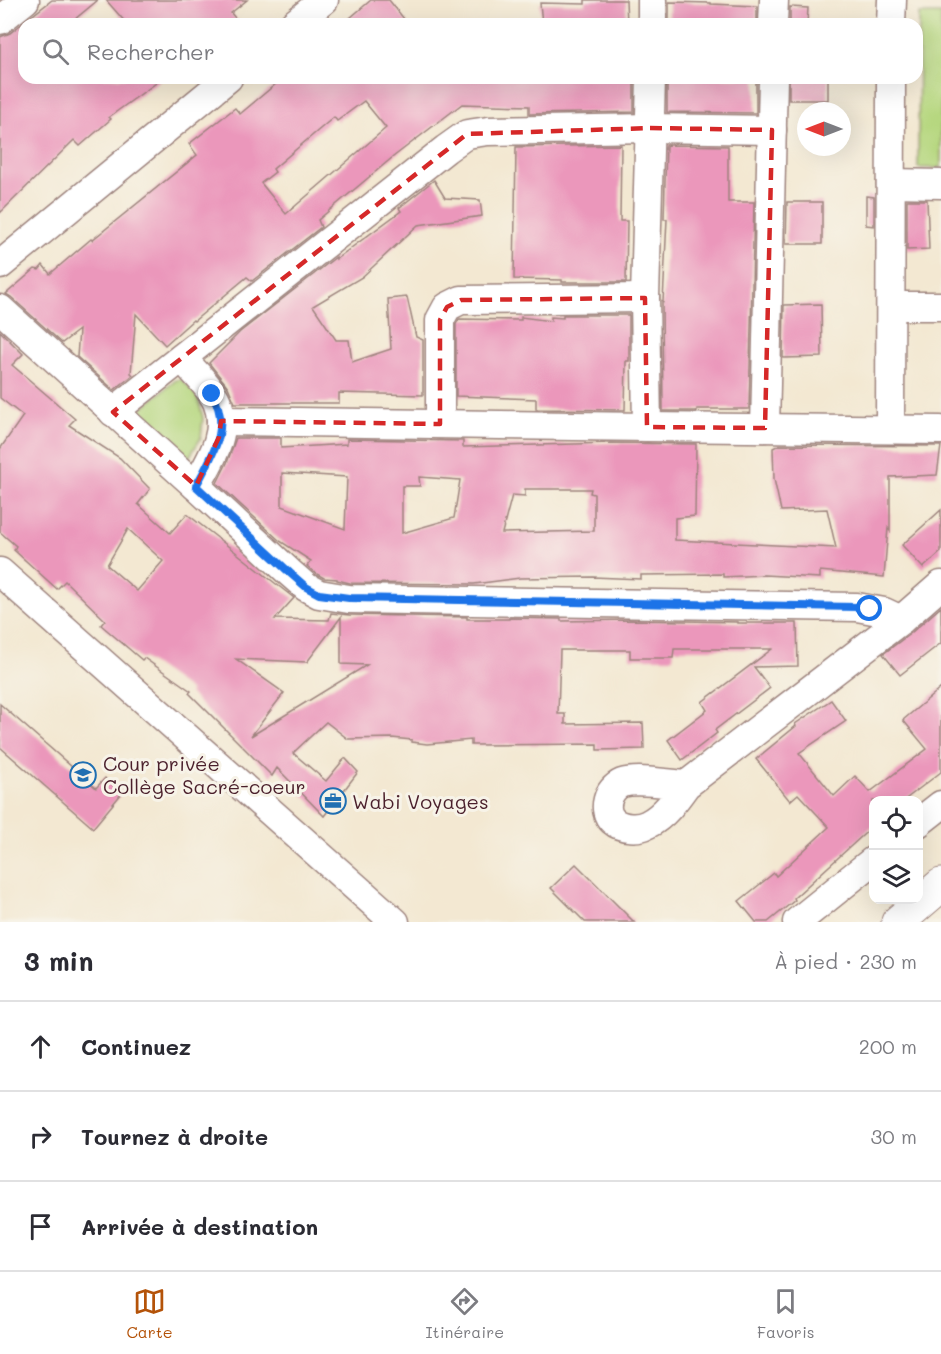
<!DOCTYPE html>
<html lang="fr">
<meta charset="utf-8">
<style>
:root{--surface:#fff;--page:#f7f7f7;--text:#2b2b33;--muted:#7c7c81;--line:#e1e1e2;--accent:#b45309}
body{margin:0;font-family:Mali,sans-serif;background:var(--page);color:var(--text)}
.controls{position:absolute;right:18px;bottom:18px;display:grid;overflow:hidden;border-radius:12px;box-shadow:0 6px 24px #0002}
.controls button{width:54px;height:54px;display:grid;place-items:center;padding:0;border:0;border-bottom:2px solid var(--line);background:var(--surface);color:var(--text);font:30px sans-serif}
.compass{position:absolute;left:797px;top:102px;width:54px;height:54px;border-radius:50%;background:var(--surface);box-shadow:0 6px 24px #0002;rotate:270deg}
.stop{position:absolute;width:18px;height:18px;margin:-14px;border:4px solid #1a73e8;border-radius:50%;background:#fff}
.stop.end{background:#1a73e8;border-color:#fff;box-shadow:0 2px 6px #0008}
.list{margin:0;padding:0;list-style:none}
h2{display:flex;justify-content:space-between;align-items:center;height:78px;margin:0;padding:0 24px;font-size:26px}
h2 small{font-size:20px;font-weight:400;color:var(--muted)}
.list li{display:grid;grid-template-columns:39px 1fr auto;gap:18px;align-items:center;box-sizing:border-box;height:90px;padding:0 24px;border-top:2px solid var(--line)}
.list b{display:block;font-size:22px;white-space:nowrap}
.list em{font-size:20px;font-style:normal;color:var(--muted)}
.icon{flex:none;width:33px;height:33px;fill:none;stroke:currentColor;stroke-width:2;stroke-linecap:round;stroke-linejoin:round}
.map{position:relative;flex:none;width:941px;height:922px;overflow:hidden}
.search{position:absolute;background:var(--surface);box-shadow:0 6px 24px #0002;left:18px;right:18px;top:18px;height:66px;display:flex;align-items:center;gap:15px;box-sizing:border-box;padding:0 21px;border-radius:18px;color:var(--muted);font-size:22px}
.sheet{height:348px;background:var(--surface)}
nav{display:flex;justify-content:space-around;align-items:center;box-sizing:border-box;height:84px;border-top:2px solid var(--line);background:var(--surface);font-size:16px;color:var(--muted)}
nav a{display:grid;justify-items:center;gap:3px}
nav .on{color:var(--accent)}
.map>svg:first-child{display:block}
.green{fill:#b6d77f;stroke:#807b55;stroke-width:1.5}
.building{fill:#eb97bb;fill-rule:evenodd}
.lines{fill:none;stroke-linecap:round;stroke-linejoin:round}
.minor-casing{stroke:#9e847e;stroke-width:31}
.tertiary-casing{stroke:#9e847e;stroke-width:35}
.minor{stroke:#fff;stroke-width:28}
.tertiary{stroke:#fff;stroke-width:33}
.route{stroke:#1a73e8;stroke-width:8}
.marked{fill:none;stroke:#d62828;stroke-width:4.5;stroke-dasharray:12 8;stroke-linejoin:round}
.labels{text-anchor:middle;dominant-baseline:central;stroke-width:6;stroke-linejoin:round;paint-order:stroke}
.poi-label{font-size:20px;fill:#4a1f2b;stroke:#f7f3e8;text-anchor:start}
</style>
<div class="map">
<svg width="941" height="922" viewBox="0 0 941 922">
<rect width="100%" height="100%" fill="#f7f3e8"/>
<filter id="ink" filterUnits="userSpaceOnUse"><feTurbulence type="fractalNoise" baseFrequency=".0167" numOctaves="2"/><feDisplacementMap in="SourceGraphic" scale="12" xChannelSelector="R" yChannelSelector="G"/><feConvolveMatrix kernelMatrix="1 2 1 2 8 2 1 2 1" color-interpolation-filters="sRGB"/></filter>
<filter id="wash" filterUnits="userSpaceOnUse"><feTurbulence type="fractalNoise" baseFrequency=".008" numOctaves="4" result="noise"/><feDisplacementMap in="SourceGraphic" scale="24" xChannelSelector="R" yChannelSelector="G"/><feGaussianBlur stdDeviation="1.35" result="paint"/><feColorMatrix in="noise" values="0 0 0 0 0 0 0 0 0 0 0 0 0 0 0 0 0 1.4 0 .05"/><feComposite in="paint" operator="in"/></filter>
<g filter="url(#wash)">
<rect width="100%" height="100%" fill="#f3e8d2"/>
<g class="green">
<path d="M919,14H941V168H918Z"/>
<path d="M181,379L198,397L203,418L201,438L188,459L184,460L140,416L141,409L176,380Z"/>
</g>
<g id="blocks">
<g class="building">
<path d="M52,0H98L69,24H24V78H163L109,117L111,119L80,146L74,140L0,213V37L10,33Z"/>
<path d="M106,0H247L231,13L240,24H127Z"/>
<path d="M371,0H389L408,24H343Z"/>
<path d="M585,0H626L627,24H542L540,3L585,4Z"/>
<path d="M669,2L711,3V4L757,6V24H669Z"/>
<path d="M790,7L808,8L807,24H790Z"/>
<path d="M283,78H634V112L529,114V106L462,104L393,157L318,220L321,227L252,281L247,277L194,321L193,320L165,345L136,314L131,373L133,375L114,390L77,357L79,330L62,343L11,297L6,294L35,269L39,270L43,265L50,274L91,239L92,240L197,155L189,144L235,108L240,114ZM364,101L386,128L286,214L261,183L275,172L273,169L334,117L337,121Z"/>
<path d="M667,78H756V113L667,112Z"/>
<rect x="789" y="78" width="39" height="22"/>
<path d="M621,145L620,221H627L626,282H562V280L514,279L516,147Z"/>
<path d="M666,145L728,146V202H754L749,409H697V411H663L662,301L663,302L667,219H664Z"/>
<path d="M434,180L445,198L480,200L482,216L418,225L362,277L313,306L336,340H349L352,362L391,349L388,299L407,297L416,337L423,340V395L339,393V403H235L228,387L209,363L240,332L336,257V259L401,211L399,208Z"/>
<path d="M866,196L874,197V226L866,225Z"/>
<path d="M907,200H927L929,249L907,250Z"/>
<path d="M787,202H822V244H786Z"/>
<path d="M821,304L822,357L783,358L784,305Z"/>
<path d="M563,315H629V361H626L625,410L536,409V399L456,396V324L459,319L521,320V317L551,321V317L563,318Z"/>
<path d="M0,331L23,354L12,365L75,419L69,425L120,458L150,489L138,504L170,533L187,514L294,598L275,619L329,620L331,613L349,615L467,617V619H509V618L561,619V621L631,620L737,622V623H797L798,666L754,667L770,688L715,730L717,733L682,760L668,740L707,710L702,702L772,649H674L673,658H630V650H560L558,714H565V724L643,723L644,749L597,750V744L471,745V740L427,744L412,742V740L392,738L348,739L326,722L293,753L326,781L345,758L358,772L324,816L277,768L272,776L189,693L191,691L144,658L142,660L101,625L105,620L65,581L57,589L14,550L16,546L0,532V449L23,416L0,398ZM128,529L163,561L137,591L107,565ZM341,617V664L367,665L251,736L284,693L236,659L307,662Z"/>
<path d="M236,438H281V448L347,444V439L463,441V447L611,443L696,444L695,516L675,518V540L836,548L827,509L781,511L774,479L773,448L779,445L941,446L937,475L890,477V531L888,528L884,577L820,571V578L764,575L723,577V574L641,575V579L593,577L520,578L474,584L350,583L337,580V579L324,578L315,573L307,566L311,561L280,541L217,483L227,463ZM282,473L347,477L345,529L282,506ZM419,477L460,480L454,518L402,533V486H420ZM525,489H591L590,493L594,494V531L502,533L512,495L525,496Z"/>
<path d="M941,510V552L923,568L902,545Z"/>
<path d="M941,607V643L900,675L883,654L911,633Z"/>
<path d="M941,688V772L903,801H873V826L794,898L795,900L768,922H756L739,901L774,873L776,876L829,827L798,794L790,801L756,759L796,726L795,724L831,700L846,721L799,753L834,796L855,776L870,792L927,749L903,720Z"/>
<path d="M0,704L96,788L105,778L122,793L93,828L0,747Z"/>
<path d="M576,864L634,922H585L551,888Z"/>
</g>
</g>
</g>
<g filter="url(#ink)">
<use href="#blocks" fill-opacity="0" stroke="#9e847e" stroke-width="1.5"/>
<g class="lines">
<g class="minor-casing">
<g id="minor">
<path d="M0,20L25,0"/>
<path d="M294,24L324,0"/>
<path d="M652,24V0"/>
<path d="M773,24L774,0"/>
<path d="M891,24L892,0"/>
<path d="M891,183L941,184"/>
<path d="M0,265L228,78"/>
<path d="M891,306H941"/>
<path d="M0,309L196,486L290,573L306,587L319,594L349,599L857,607L884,612L901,620"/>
<path d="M182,358C193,371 210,386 217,402C230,432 210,461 196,486"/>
<path d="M113,412L446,149L467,134L488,131L650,128L772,130"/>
<path d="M221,421L647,427L941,430"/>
<path d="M440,424V320L447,307L461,300L645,298"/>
<path d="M647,427L645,298L651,78"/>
<path d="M765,428L773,78"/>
<path d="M890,429L891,78"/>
<path d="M0,572L395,922"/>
<path d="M686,785C669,784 638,778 622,783C608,789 601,810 613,821C622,829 639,829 648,824C664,816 676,799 686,785L901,620L941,585"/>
<path d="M918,823L941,805"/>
<path d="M797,922L874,860"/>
</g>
</g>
<g class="tertiary-casing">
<path id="tertiary" d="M898,922L941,885"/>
</g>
<use href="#minor" class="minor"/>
<use href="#tertiary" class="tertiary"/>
</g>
</g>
<g class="lines" filter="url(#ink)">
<path class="route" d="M212,394C232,427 212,456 196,486L290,573L306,587L319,594L349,598L857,607L870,609"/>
</g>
<path class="marked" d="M650,128L772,130L765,428L647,427L645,298L461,300L447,307L440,320V424L221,421L219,437L196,486L113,412L467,134Z"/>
<defs>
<g id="school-ring" transform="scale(1.35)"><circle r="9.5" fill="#f7f3e8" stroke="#1f6fb2" stroke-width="1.5"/><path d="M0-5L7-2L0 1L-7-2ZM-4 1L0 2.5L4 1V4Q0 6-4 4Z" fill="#1f6fb2"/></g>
<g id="office-ring" transform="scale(1.35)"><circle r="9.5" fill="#f7f3e8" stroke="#1f6fb2" stroke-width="1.5"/><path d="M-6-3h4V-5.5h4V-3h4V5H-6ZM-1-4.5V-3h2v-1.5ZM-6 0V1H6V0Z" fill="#1f6fb2"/></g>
</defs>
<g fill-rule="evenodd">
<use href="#school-ring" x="83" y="775"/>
<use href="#office-ring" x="333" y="801"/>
</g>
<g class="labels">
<g class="poi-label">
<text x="103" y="763">Cour privée<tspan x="103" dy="23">Collège Sacré-coeur</tspan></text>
<text x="352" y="801">Wabi Voyages</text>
</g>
</g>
</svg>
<div class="controls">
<button><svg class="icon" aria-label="locate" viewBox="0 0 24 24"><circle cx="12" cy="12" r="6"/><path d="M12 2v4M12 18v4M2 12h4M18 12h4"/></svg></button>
<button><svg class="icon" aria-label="layers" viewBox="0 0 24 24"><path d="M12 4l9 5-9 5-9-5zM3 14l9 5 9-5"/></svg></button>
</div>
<svg class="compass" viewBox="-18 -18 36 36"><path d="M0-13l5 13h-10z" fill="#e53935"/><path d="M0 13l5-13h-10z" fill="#7c7c81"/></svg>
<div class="stop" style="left:870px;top:609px"></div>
<div class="stop end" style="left:212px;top:394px"></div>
<div class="search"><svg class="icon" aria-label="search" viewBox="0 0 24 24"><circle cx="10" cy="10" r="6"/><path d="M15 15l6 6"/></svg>Rechercher</div>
</div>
<section class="sheet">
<h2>3 min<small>À pied · 230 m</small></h2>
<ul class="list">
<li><svg class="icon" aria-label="ahead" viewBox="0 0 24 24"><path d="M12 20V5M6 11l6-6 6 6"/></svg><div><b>Continuez</b></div><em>200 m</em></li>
<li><svg class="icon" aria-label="right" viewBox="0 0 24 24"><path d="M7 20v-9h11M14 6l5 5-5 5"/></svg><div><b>Tournez à droite</b></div><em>30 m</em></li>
<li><svg class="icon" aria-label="arrive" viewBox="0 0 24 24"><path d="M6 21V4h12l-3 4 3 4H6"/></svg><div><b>Arrivée à destination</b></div></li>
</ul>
</section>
<nav>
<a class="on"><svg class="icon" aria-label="map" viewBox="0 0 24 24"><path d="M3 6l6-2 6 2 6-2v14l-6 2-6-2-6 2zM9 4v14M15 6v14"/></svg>Carte</a>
<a><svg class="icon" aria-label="directions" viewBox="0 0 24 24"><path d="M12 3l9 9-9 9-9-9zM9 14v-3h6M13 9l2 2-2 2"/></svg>Itinéraire</a>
<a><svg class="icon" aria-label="saved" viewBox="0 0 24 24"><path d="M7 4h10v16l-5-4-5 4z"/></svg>Favoris</a>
</nav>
